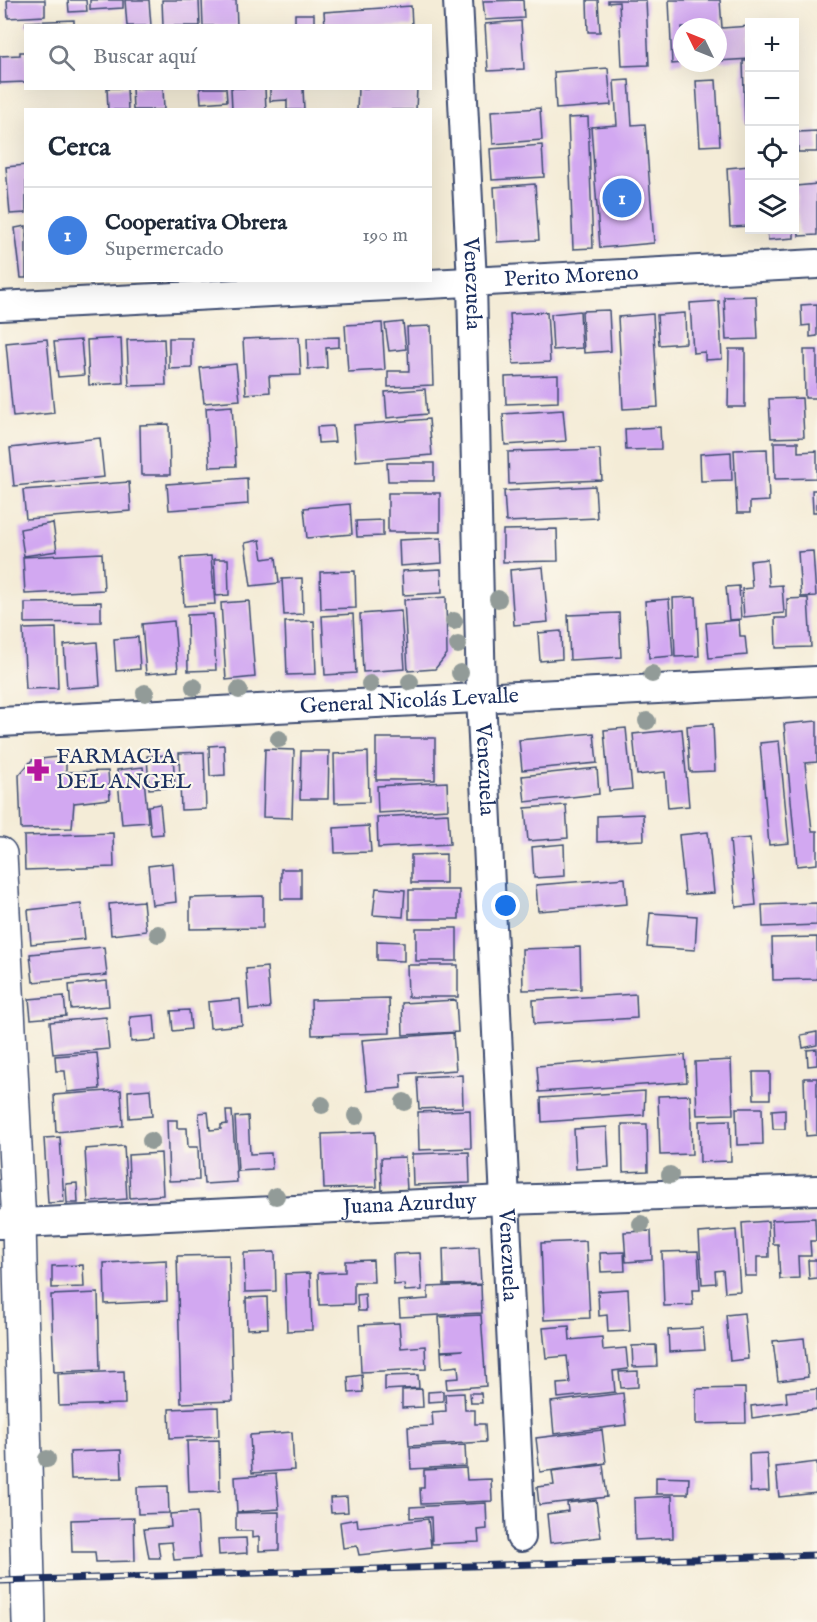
<!DOCTYPE html>
<html lang="es">
<meta charset="utf-8">
<style>
:root{--surface:#fff;--page:#f6f6f7;--text:#1f2937;--muted:#747a83;--line:#e0e1e3;--accent:#d93025}
body{margin:0;font-family:"IM FELL English",serif;background:var(--page);color:var(--text)}
.controls{position:absolute;right:18px;top:18px;display:grid;overflow:hidden;border-radius:0px;box-shadow:0 6px 24px #0002}
.controls button{width:54px;height:54px;display:grid;place-items:center;padding:0;border:0;border-bottom:2px solid var(--line);background:var(--surface);color:var(--text);font:30px sans-serif}
.compass{position:absolute;left:673px;top:18px;width:54px;height:54px;border-radius:50%;background:var(--surface);box-shadow:0 6px 24px #0002;rotate:313deg}
.you{position:absolute;left:506px;top:906px;width:21px;height:21px;margin:-15px;border:4px solid #fff;border-radius:50%;background:#1a73e8;box-shadow:0 0 0 9px #1a73e833}
.badge{display:grid;place-items:center;width:39px;height:39px;border-radius:50%;background:var(--accent);color:#fff;font-size:20px;font-weight:700}
.pin{position:absolute;translate:-50% -50%;border:3px solid #fff;box-shadow:0 2px 6px #0006}
.list{margin:0;padding:0;list-style:none}
h2{display:flex;justify-content:space-between;align-items:center;height:78px;margin:0;padding:0 24px;font-size:26px}
h2 small{font-size:20px;font-weight:400;color:var(--muted)}
.list li{display:grid;grid-template-columns:39px 1fr auto;gap:18px;align-items:center;box-sizing:border-box;height:96px;padding:0 24px;border-top:2px solid var(--line)}
.list b{display:block;font-size:22px;white-space:nowrap}
.list p{margin:0;font-size:20px;white-space:nowrap;color:var(--muted)}
.list em{font-size:20px;font-style:normal;color:var(--muted)}
.icon{flex:none;width:33px;height:33px;fill:none;stroke:currentColor;stroke-width:2;stroke-linecap:round;stroke-linejoin:round}
.map{position:relative;flex:none;width:817px;height:1622px;overflow:hidden}
.search{position:absolute;background:var(--surface);box-shadow:0 6px 24px #0002;left:24px;top:24px;width:408px;height:66px;display:flex;align-items:center;gap:15px;box-sizing:border-box;padding:0 21px;border-radius:0px;color:var(--muted);font-size:22px}
.panel{position:absolute;background:var(--surface);box-shadow:0 6px 24px #0002;left:24px;top:108px;width:408px;height:174px;border-radius:0px}
.map>svg:first-child{display:block}
.building{fill:#d2a8f1}
.lines{fill:none;stroke-linecap:round;stroke-linejoin:round}
.street-casing{stroke:#3c4b70;stroke-width:32}
.secondary-casing{stroke:#3c4b70;stroke-width:36}
.street{stroke:#fff;stroke-width:28}
.secondary{stroke:#fff;stroke-width:33}
.rail-casing{stroke:#1b2f5e;stroke-width:7}
.rail{stroke:#fbf7ec;stroke-width:4.5;stroke-dasharray:14;stroke-linecap:butt}
.tree{fill:#929b98}
.labels{text-anchor:middle;dominant-baseline:central;stroke-width:4.5;stroke-linejoin:round;paint-order:stroke}
.street-label{font-size:22px;fill:#1b2f5e;stroke:#fbf7ec}
.poi-label{font-size:22px;fill:#1b2f5e;stroke:#fbf7ec;text-anchor:start}
</style>
<div class="map">
<svg width="817" height="1622" viewBox="0 0 817 1622">
<rect width="100%" height="100%" fill="#fbf7ec"/>
<filter id="ink" filterUnits="userSpaceOnUse"><feTurbulence type="fractalNoise" baseFrequency=".0167" numOctaves="2"/><feDisplacementMap in="SourceGraphic" scale="12" xChannelSelector="R" yChannelSelector="G"/><feConvolveMatrix kernelMatrix="1 2 1 2 8 2 1 2 1" color-interpolation-filters="sRGB"/></filter>
<filter id="wash" filterUnits="userSpaceOnUse"><feTurbulence type="fractalNoise" baseFrequency=".008" numOctaves="4" result="noise"/><feDisplacementMap in="SourceGraphic" scale="24" xChannelSelector="R" yChannelSelector="G"/><feGaussianBlur stdDeviation="1.35" result="paint"/><feColorMatrix in="noise" values="0 0 0 0 0 0 0 0 0 0 0 0 0 0 0 0 0 1.4 0 .05"/><feComposite in="paint" operator="in"/></filter>
<g filter="url(#wash)">
<rect width="100%" height="100%" fill="#f4ecd7"/>
<g id="blocks">
<g class="building">
<path d="M7,0H45V16L8,18Z"/>
<path d="M68,0H86L87,11L69,12Z"/>
<path d="M90,0H123V8L90,10Z"/>
<path d="M125,0H149L151,26H127Z"/>
<path d="M162,0H199L200,26H163Z"/>
<path d="M202,0H236L237,26H203Z"/>
<path d="M523,0L524,18L485,20L483,1Z"/>
<path d="M587,0H598L600,32H588Z"/>
<path d="M608,0H646L649,65L622,66L619,2L608,3Z"/>
<path d="M669,0H720L722,28L750,26V59L718,61V27H682V63L672,64Z"/>
<path d="M411,6L412,26H325L324,12Z"/>
<rect x="295" y="14" width="19" height="12"/>
<path d="M74,20V26H26V22Z"/>
<path d="M521,21L524,69L488,71L485,24Z"/>
<path d="M20,52H26V82L0,83V56L20,55Z"/>
<path d="M743,61H750V123L745,124Z"/>
<path d="M608,68L611,105L556,109L554,72Z"/>
<path d="M629,80L632,125L645,124L654,243L600,248L591,127L617,125L614,81Z"/>
<path d="M716,80L720,145L700,146L696,81Z"/>
<path d="M107,88H127L128,110H108Z"/>
<path d="M132,88H163L164,110H133Z"/>
<path d="M200,88H226L227,101L201,103Z"/>
<path d="M231,88H265L266,110H232Z"/>
<path d="M270,88H303L304,110H287V100L270,101Z"/>
<path d="M358,88H417L416,110H357Z"/>
<path d="M540,108L542,140L493,144L491,111Z"/>
<path d="M588,117L593,248L573,249L568,118Z"/>
<path d="M817,131V152H798V132Z"/>
<path d="M542,145L544,177L492,180L490,149Z"/>
<path d="M26,165V213L10,214L6,167Z"/>
<path d="M750,166V226L730,227L727,168Z"/>
<path d="M535,184L539,240L497,242L494,187Z"/>
<path d="M817,184V235L799,236L796,186Z"/>
<path d="M26,226V278H21L15,228Z"/>
<path d="M767,230H794V238L768,240Z"/>
<path d="M756,296L758,339L726,340L724,297Z"/>
<path d="M719,301L722,359L705,360V352L693,353L690,303Z"/>
<path d="M817,304V336L810,337V325L802,326L801,305Z"/>
<path d="M609,310L611,351L584,353L582,311Z"/>
<path d="M580,311L582,348L553,350L551,314Z"/>
<path d="M547,312L550,362L513,364L510,314Z"/>
<path d="M685,313L686,343L659,345L657,315Z"/>
<path d="M653,314L658,407L623,409L618,317Z"/>
<path d="M403,322L406,349L389,351L385,324Z"/>
<path d="M382,323L385,370L348,372L345,325Z"/>
<path d="M431,326L433,385L388,387V371H409L407,327Z"/>
<path d="M299,337L301,375L269,376L270,392L246,394L243,339Z"/>
<path d="M339,337V347L326,348L327,368L308,369L307,338Z"/>
<path d="M121,338L123,383L89,385L87,340Z"/>
<path d="M169,338H192V368L169,369Z"/>
<path d="M47,339L54,413L13,417L6,343Z"/>
<path d="M164,339L166,385L129,386L127,340Z"/>
<path d="M81,340L84,375L58,377L54,342Z"/>
<path d="M729,349H745V407H728Z"/>
<path d="M804,350H817V398H805Z"/>
<path d="M236,364L240,400L204,403L200,368Z"/>
<path d="M558,375V402L506,404L505,377Z"/>
<path d="M425,389L427,414L387,418L385,392Z"/>
<path d="M802,398L804,437L771,438L769,399Z"/>
<path d="M232,406L236,466L210,467L206,408Z"/>
<path d="M563,410L566,441L505,445L503,414Z"/>
<path d="M429,419L432,455L356,461L354,425Z"/>
<path d="M169,424L170,475H141L140,425Z"/>
<path d="M333,426L335,442L318,443L317,427Z"/>
<path d="M660,427L661,449L626,450L625,429Z"/>
<path d="M100,438L104,477L14,486L10,448Z"/>
<path d="M774,442H798V452L817,451V478L775,479Z"/>
<path d="M600,449L602,480L509,484L508,452Z"/>
<path d="M767,449L769,501L750,502V513H737L734,450Z"/>
<path d="M731,452L732,480L701,481L700,454Z"/>
<path d="M387,463H434V481H388Z"/>
<path d="M247,478L248,504L169,510L167,484Z"/>
<path d="M129,482L131,511L26,519L23,490Z"/>
<path d="M595,486L597,518L506,522L504,491Z"/>
<path d="M812,490H817V512H813Z"/>
<rect x="388" y="493" width="52" height="39"/>
<path d="M350,504L352,534L307,538L304,508Z"/>
<path d="M383,520V536L357,537L356,521Z"/>
<path d="M53,523L57,551L24,556L20,529Z"/>
<path d="M557,529L558,561L503,562V530Z"/>
<path d="M441,538L442,563L400,566L399,540Z"/>
<path d="M260,540L263,559L276,557L279,583L251,586L245,543Z"/>
<path d="M813,551L816,596L801,597L798,552Z"/>
<path d="M102,553L104,590L25,594L23,557Z"/>
<path d="M211,556L215,604L184,606L181,558Z"/>
<path d="M214,559H228L229,595L216,596Z"/>
<path d="M767,559L769,586L782,585L784,613L744,617L742,589L752,588L750,561Z"/>
<path d="M543,567L548,622L514,625L510,570Z"/>
<path d="M441,569L442,593L403,595L402,571Z"/>
<path d="M355,571L356,608L321,609L320,572Z"/>
<path d="M302,578L303,614L284,615L282,579Z"/>
<path d="M739,586L741,619L729,620L726,587Z"/>
<path d="M446,597L447,654L435,669L408,671L404,600Z"/>
<path d="M696,597L699,656L675,657L673,598Z"/>
<path d="M808,598L811,647L776,648L775,618H787V599Z"/>
<path d="M669,599L673,656L649,658L645,601Z"/>
<path d="M249,601L255,677L226,680L221,603Z"/>
<path d="M101,602V622L25,623V603Z"/>
<path d="M401,611L405,669L363,672L360,614Z"/>
<path d="M619,613L621,657L570,660L568,615Z"/>
<path d="M213,614L216,670L188,671L187,615Z"/>
<path d="M353,614L356,673L325,675L322,616Z"/>
<path d="M739,620L740,636H745L747,655L709,658L706,623Z"/>
<path d="M174,621L178,671L146,674L142,624Z"/>
<path d="M314,621L316,674L287,675L285,622Z"/>
<path d="M56,628L58,688L26,689L23,629Z"/>
<path d="M561,631L562,659L540,661L538,633Z"/>
<path d="M138,637L140,669L116,671L114,639Z"/>
<path d="M97,642L100,686L67,688L64,645Z"/>
<path d="M817,721V762L805,763L812,831H817V864L797,866L784,724Z"/>
<path d="M713,724L715,771L690,772L687,726Z"/>
<path d="M626,728L632,789L609,791L604,730Z"/>
<path d="M682,729L689,806L668,808L665,772L637,775L633,734Z"/>
<path d="M594,733L597,763L522,770L519,740Z"/>
<rect x="376" y="738" width="59" height="42"/>
<path d="M779,741L789,843L769,845L760,743Z"/>
<path d="M224,745L225,775L210,776L209,746Z"/>
<path d="M265,749L294,750L292,818L263,817Z"/>
<path d="M301,751H329L328,799H300Z"/>
<path d="M204,752L206,809L181,810L179,753Z"/>
<path d="M368,752L369,802L335,803L334,754Z"/>
<path d="M173,755L175,787L149,789L147,756Z"/>
<path d="M66,756V772L108,771L110,799L74,803L72,828L21,829L19,775L32,760Z"/>
<path d="M143,767L148,822L122,824L117,770Z"/>
<path d="M597,768L599,794L525,802L522,776Z"/>
<path d="M447,782L448,809L378,813L377,786Z"/>
<path d="M160,804L163,834L151,835L148,806Z"/>
<path d="M566,805L568,838L528,841L525,808Z"/>
<path d="M448,813L450,844L378,848L377,817Z"/>
<path d="M643,814L644,840L597,842V816Z"/>
<path d="M369,826L371,852L335,853L334,828Z"/>
<path d="M708,832L714,893L685,895L679,835Z"/>
<path d="M113,833L114,867L25,870L24,836Z"/>
<path d="M750,838L756,905L736,907L730,840Z"/>
<path d="M564,844L565,876L534,878L532,847Z"/>
<path d="M446,854V883H411V855Z"/>
<path d="M173,863L176,902L152,905L148,866Z"/>
<rect x="281" y="869" width="20" height="30"/>
<path d="M625,878L627,904L538,911L536,885Z"/>
<path d="M376,888L405,890L403,917L373,915Z"/>
<rect x="409" y="890" width="50" height="29"/>
<path d="M263,896V928L190,929V898Z"/>
<path d="M143,901L146,931L111,935L109,904Z"/>
<path d="M817,903V925L763,927L762,905Z"/>
<path d="M81,904L85,939L31,944L28,910Z"/>
<path d="M650,913L697,916L695,950L647,947Z"/>
<rect x="416" y="928" width="41" height="33"/>
<path d="M817,937V979L773,980L772,938Z"/>
<path d="M377,941L404,942V961L377,960Z"/>
<path d="M104,947L107,975L33,982L30,954Z"/>
<path d="M580,947L581,989L523,990L522,949Z"/>
<path d="M407,965H458V997H408Z"/>
<path d="M267,967L270,1008L249,1010L246,969Z"/>
<path d="M107,981L109,1006L71,1009L69,985Z"/>
<path d="M636,994L637,1018L534,1024L533,1000Z"/>
<path d="M64,996L66,1016L31,1019L29,999Z"/>
<path d="M389,998L390,1033L312,1035L311,1000Z"/>
<path d="M240,999L242,1025L210,1028L208,1002Z"/>
<path d="M456,1000L458,1032L403,1035L402,1003Z"/>
<path d="M189,1010L191,1029L173,1031L171,1011Z"/>
<path d="M154,1015L156,1040L131,1042L130,1017Z"/>
<path d="M106,1017L109,1049L53,1054L50,1022Z"/>
<path d="M817,1032V1045L803,1048L801,1035Z"/>
<path d="M453,1033L456,1070L401,1074L402,1088L367,1091L362,1040Z"/>
<path d="M817,1049V1065L808,1066L807,1050Z"/>
<path d="M97,1053L100,1089L67,1092L65,1071H56L55,1056Z"/>
<path d="M685,1055L687,1082L539,1092L537,1066Z"/>
<path d="M731,1060L733,1114L697,1115L695,1062Z"/>
<path d="M753,1072H770V1099H754Z"/>
<path d="M462,1075L463,1107L419,1109L417,1077Z"/>
<path d="M804,1078H817V1135L806,1136Z"/>
<path d="M150,1089L152,1116L129,1118L128,1091Z"/>
<path d="M121,1090L123,1126L56,1132L54,1095Z"/>
<path d="M645,1091L644,1115L542,1122L541,1098Z"/>
<path d="M690,1095L692,1154L660,1155L658,1096Z"/>
<path d="M736,1108H762L763,1144L737,1145Z"/>
<path d="M785,1109V1129H773L772,1110Z"/>
<path d="M470,1110L471,1148L419,1150L418,1112Z"/>
<path d="M226,1111H232L237,1182L204,1184L199,1113L208,1112L210,1130L221,1129V1125L227,1124Z"/>
<path d="M248,1116L250,1154L271,1153L272,1169L238,1171L235,1117Z"/>
<path d="M167,1120H177V1128H187L188,1147H198L199,1180L169,1181Z"/>
<path d="M730,1120L731,1161L700,1162L699,1121Z"/>
<path d="M622,1124H647L648,1171L623,1172Z"/>
<path d="M607,1127L609,1167L576,1169L574,1129Z"/>
<path d="M375,1132L377,1187L324,1189L322,1134Z"/>
<path d="M60,1137L64,1202L48,1203L44,1138Z"/>
<path d="M124,1146L127,1199L88,1202L85,1149Z"/>
<path d="M469,1152L470,1183L413,1185L412,1154Z"/>
<path d="M161,1153L163,1195L130,1198L128,1155Z"/>
<path d="M405,1157L407,1190L382,1191L381,1158Z"/>
<path d="M77,1183L78,1203H67L66,1184Z"/>
<path d="M815,1218L816,1241H810L811,1256H798L799,1278L780,1279L778,1244H773L772,1220Z"/>
<path d="M768,1221L769,1257H757V1276H745L742,1223Z"/>
<path d="M736,1230L740,1291L725,1292L723,1270L715,1271L716,1283L702,1284L699,1233Z"/>
<path d="M651,1231L652,1260L626,1262L624,1232Z"/>
<path d="M586,1241L590,1318L544,1320L541,1243Z"/>
<path d="M479,1247L481,1284L444,1285L443,1249Z"/>
<path d="M698,1251L700,1290H692L693,1305L664,1306L662,1252Z"/>
<path d="M275,1252L276,1291L245,1292L244,1253Z"/>
<path d="M624,1252L625,1271L601,1272L600,1253Z"/>
<path d="M420,1253L422,1290L405,1291L404,1284L394,1285L393,1254Z"/>
<path d="M229,1255L233,1401L181,1403L177,1256Z"/>
<path d="M166,1260L167,1301L105,1304L104,1263Z"/>
<path d="M373,1260L374,1282H354V1304L319,1305L318,1273L345,1272V1261Z"/>
<path d="M808,1260H817V1278L809,1279Z"/>
<path d="M83,1265L84,1287L52,1288V1266Z"/>
<path d="M310,1273L312,1330L287,1331L285,1274Z"/>
<path d="M481,1285L482,1313L400,1317L399,1301L428,1299V1287Z"/>
<path d="M628,1289L630,1331L608,1332L607,1315L599,1316L598,1291Z"/>
<path d="M98,1293L100,1370L54,1372L51,1295Z"/>
<path d="M365,1294L366,1311H358L357,1295Z"/>
<path d="M267,1297L268,1328L247,1329L246,1298Z"/>
<path d="M744,1313L748,1359L730,1361L726,1315Z"/>
<path d="M481,1315L486,1386L447,1389L446,1379L459,1378L458,1366L442,1368L441,1352L463,1350L441,1351L439,1317Z"/>
<path d="M399,1323L401,1348L425,1346L426,1369L361,1372L359,1325Z"/>
<path d="M569,1326L570,1340L602,1337L603,1350L626,1348L628,1369L613,1371L615,1392L558,1398L557,1384L570,1383L567,1356L546,1358L543,1328Z"/>
<path d="M703,1328L705,1350L669,1352L668,1330Z"/>
<path d="M804,1338L808,1377L778,1381L773,1341Z"/>
<path d="M656,1345L657,1366L633,1367L632,1346Z"/>
<path d="M124,1371L125,1404L59,1406L58,1374Z"/>
<path d="M638,1371V1387L621,1388L619,1372Z"/>
<path d="M362,1375L363,1392L349,1393L348,1377Z"/>
<path d="M418,1375L419,1388L385,1390V1376Z"/>
<path d="M745,1388L746,1423L696,1424V1389Z"/>
<path d="M422,1389L423,1407L402,1408V1390Z"/>
<path d="M817,1389V1409L752,1418L751,1406L787,1402L786,1392Z"/>
<path d="M443,1391V1401L428,1402V1392Z"/>
<path d="M464,1393L465,1410H475V1424H485L486,1442L409,1446L408,1427L433,1426L432,1412L446,1411L445,1394Z"/>
<path d="M470,1393H481L482,1403H471Z"/>
<path d="M623,1393L626,1425L554,1434L551,1402Z"/>
<path d="M218,1407L219,1436L170,1438L169,1409Z"/>
<path d="M602,1430L606,1463L540,1472L536,1438Z"/>
<path d="M292,1432L294,1470L252,1473L250,1435Z"/>
<path d="M219,1440L220,1491L189,1492L187,1441Z"/>
<path d="M465,1445L466,1466L411,1469L410,1448Z"/>
<path d="M121,1450L122,1478L71,1479L70,1452Z"/>
<path d="M767,1453L769,1491L750,1492L749,1454Z"/>
<path d="M817,1462V1493L779,1497L776,1467Z"/>
<path d="M603,1465L607,1497L539,1505L537,1487L554,1485L552,1471Z"/>
<path d="M466,1468L467,1480L491,1479L492,1501L421,1504L420,1488H424V1470Z"/>
<path d="M276,1474L279,1509L237,1512L235,1477Z"/>
<path d="M656,1477L689,1478L688,1494H656Z"/>
<path d="M168,1486L169,1513L138,1514L137,1487Z"/>
<path d="M672,1496L673,1538L635,1540L634,1498Z"/>
<path d="M347,1497L348,1512L331,1513L330,1498Z"/>
<path d="M596,1500L601,1537L550,1543L547,1514L568,1511L567,1503Z"/>
<path d="M486,1503L487,1529L478,1530L479,1542L432,1544L431,1517L410,1518V1507Z"/>
<path d="M197,1512L200,1558L174,1560L172,1542L158,1543L160,1558H149L144,1529L171,1527L170,1514Z"/>
<path d="M279,1512V1550L259,1551V1537L252,1538V1531H236V1513Z"/>
<path d="M134,1518L135,1561L96,1562L95,1552H72L71,1520Z"/>
<path d="M357,1519L358,1527L428,1519L431,1547L359,1555L357,1546L343,1548L340,1522Z"/>
<path d="M246,1538L247,1553L219,1555L218,1539Z"/>
</g>
</g>
</g>
<g filter="url(#ink)">
<use href="#blocks" fill-opacity="0" stroke="#3c4b70" stroke-width="1.5"/>
<g class="lines">
<g class="street-casing">
<g id="street">
<path id="s1" d="M458,0L472,282L481,696L521,1537"/>
<path id="s2" d="M0,306L817,264"/>
<path id="s3" d="M0,722L817,681"/>
<path id="s4" d="M0,1224L505,1200L817,1190"/>
</g>
</g>
<g class="secondary-casing">
<path id="secondary" d="M0,854L19,1224L29,1622"/>
</g>
<use href="#street" class="street"/>
<use href="#secondary" class="secondary"/>
<g class="rail-casing">
<path id="rail" d="M0,1581L817,1555"/>
</g>
<use href="#rail" class="rail"/>
</g>
<g class="tree">
<circle cx="498" cy="599" r="9"/>
<circle cx="454" cy="621" r="9"/>
<circle cx="458" cy="645" r="9"/>
<circle cx="460" cy="673" r="9"/>
<circle cx="652" cy="674" r="9"/>
<circle cx="410" cy="682" r="9"/>
<circle cx="370" cy="684" r="9"/>
<circle cx="194" cy="687" r="9"/>
<circle cx="239" cy="690" r="9"/>
<circle cx="145" cy="693" r="9"/>
<circle cx="647" cy="721" r="9"/>
<circle cx="279" cy="739" r="9"/>
<circle cx="158" cy="934" r="9"/>
<circle cx="404" cy="1102" r="9"/>
<circle cx="322" cy="1105" r="9"/>
<circle cx="356" cy="1116" r="9"/>
<circle cx="151" cy="1141" r="9"/>
<circle cx="670" cy="1175" r="9"/>
<circle cx="276" cy="1196" r="9"/>
<circle cx="641" cy="1224" r="9"/>
<circle cx="47" cy="1459" r="9"/>
</g>
</g>
<defs>
<g id="pharmacy-bare" transform="scale(1.8)"><path d="M-2-6h4v4h4v4h-4v4h-4v-4h-4v-4h4Z" fill="#b5179e" stroke="#fbf7ec" stroke-width="2.5" paint-order="stroke"/></g>
</defs>
<g fill-rule="evenodd">
<use href="#pharmacy-bare" x="38" y="770"/>
</g>
<g class="labels">
<g class="street-label">
<text stroke="none"><textPath href="#s2" startOffset="572">Perito Moreno</textPath></text>
<text stroke="none"><textPath href="#s1" startOffset="284">Venezuela</textPath></text>
<text stroke="none"><textPath href="#s3" startOffset="410">General Nicolás Levalle</textPath></text>
<text stroke="none"><textPath href="#s1" startOffset="770">Venezuela</textPath></text>
<text stroke="none"><textPath href="#s4" startOffset="410">Juana Azurduy</textPath></text>
<text stroke="none"><textPath href="#s1" startOffset="1256">Venezuela</textPath></text>
</g>
<g class="poi-label">
<text x="56" y="757">FARMACIA<tspan x="56" dy="25">DEL ANGEL</tspan></text>
</g>
</g>
</svg>
<div class="controls">
<button>+</button>
<button>−</button>
<button><svg class="icon" aria-label="locate" viewBox="0 0 24 24"><circle cx="12" cy="12" r="6"/><path d="M12 2v4M12 18v4M2 12h4M18 12h4"/></svg></button>
<button><svg class="icon" aria-label="layers" viewBox="0 0 24 24"><path d="M12 4l9 5-9 5-9-5zM3 14l9 5 9-5"/></svg></button>
</div>
<svg class="compass" viewBox="-18 -18 36 36"><path d="M0-13l5 13h-10z" fill="#e53935"/><path d="M0 13l5-13h-10z" fill="#747a83"/></svg>
<div class="you"></div>
<div class="pin badge" style="left:622px;top:198px;background:#3f7fe0">1</div>
<div class="search"><svg class="icon" aria-label="search" viewBox="0 0 24 24"><circle cx="10" cy="10" r="6"/><path d="M15 15l6 6"/></svg>Buscar aquí</div>
<section class="panel">
<h2>Cerca<small></small></h2>
<ul class="list">
<li><span class="badge" style="background:#3f7fe0">1</span><div><b>Cooperativa Obrera</b><p>Supermercado</p></div><em>190 m</em></li>
</ul>
</section>
</div>
